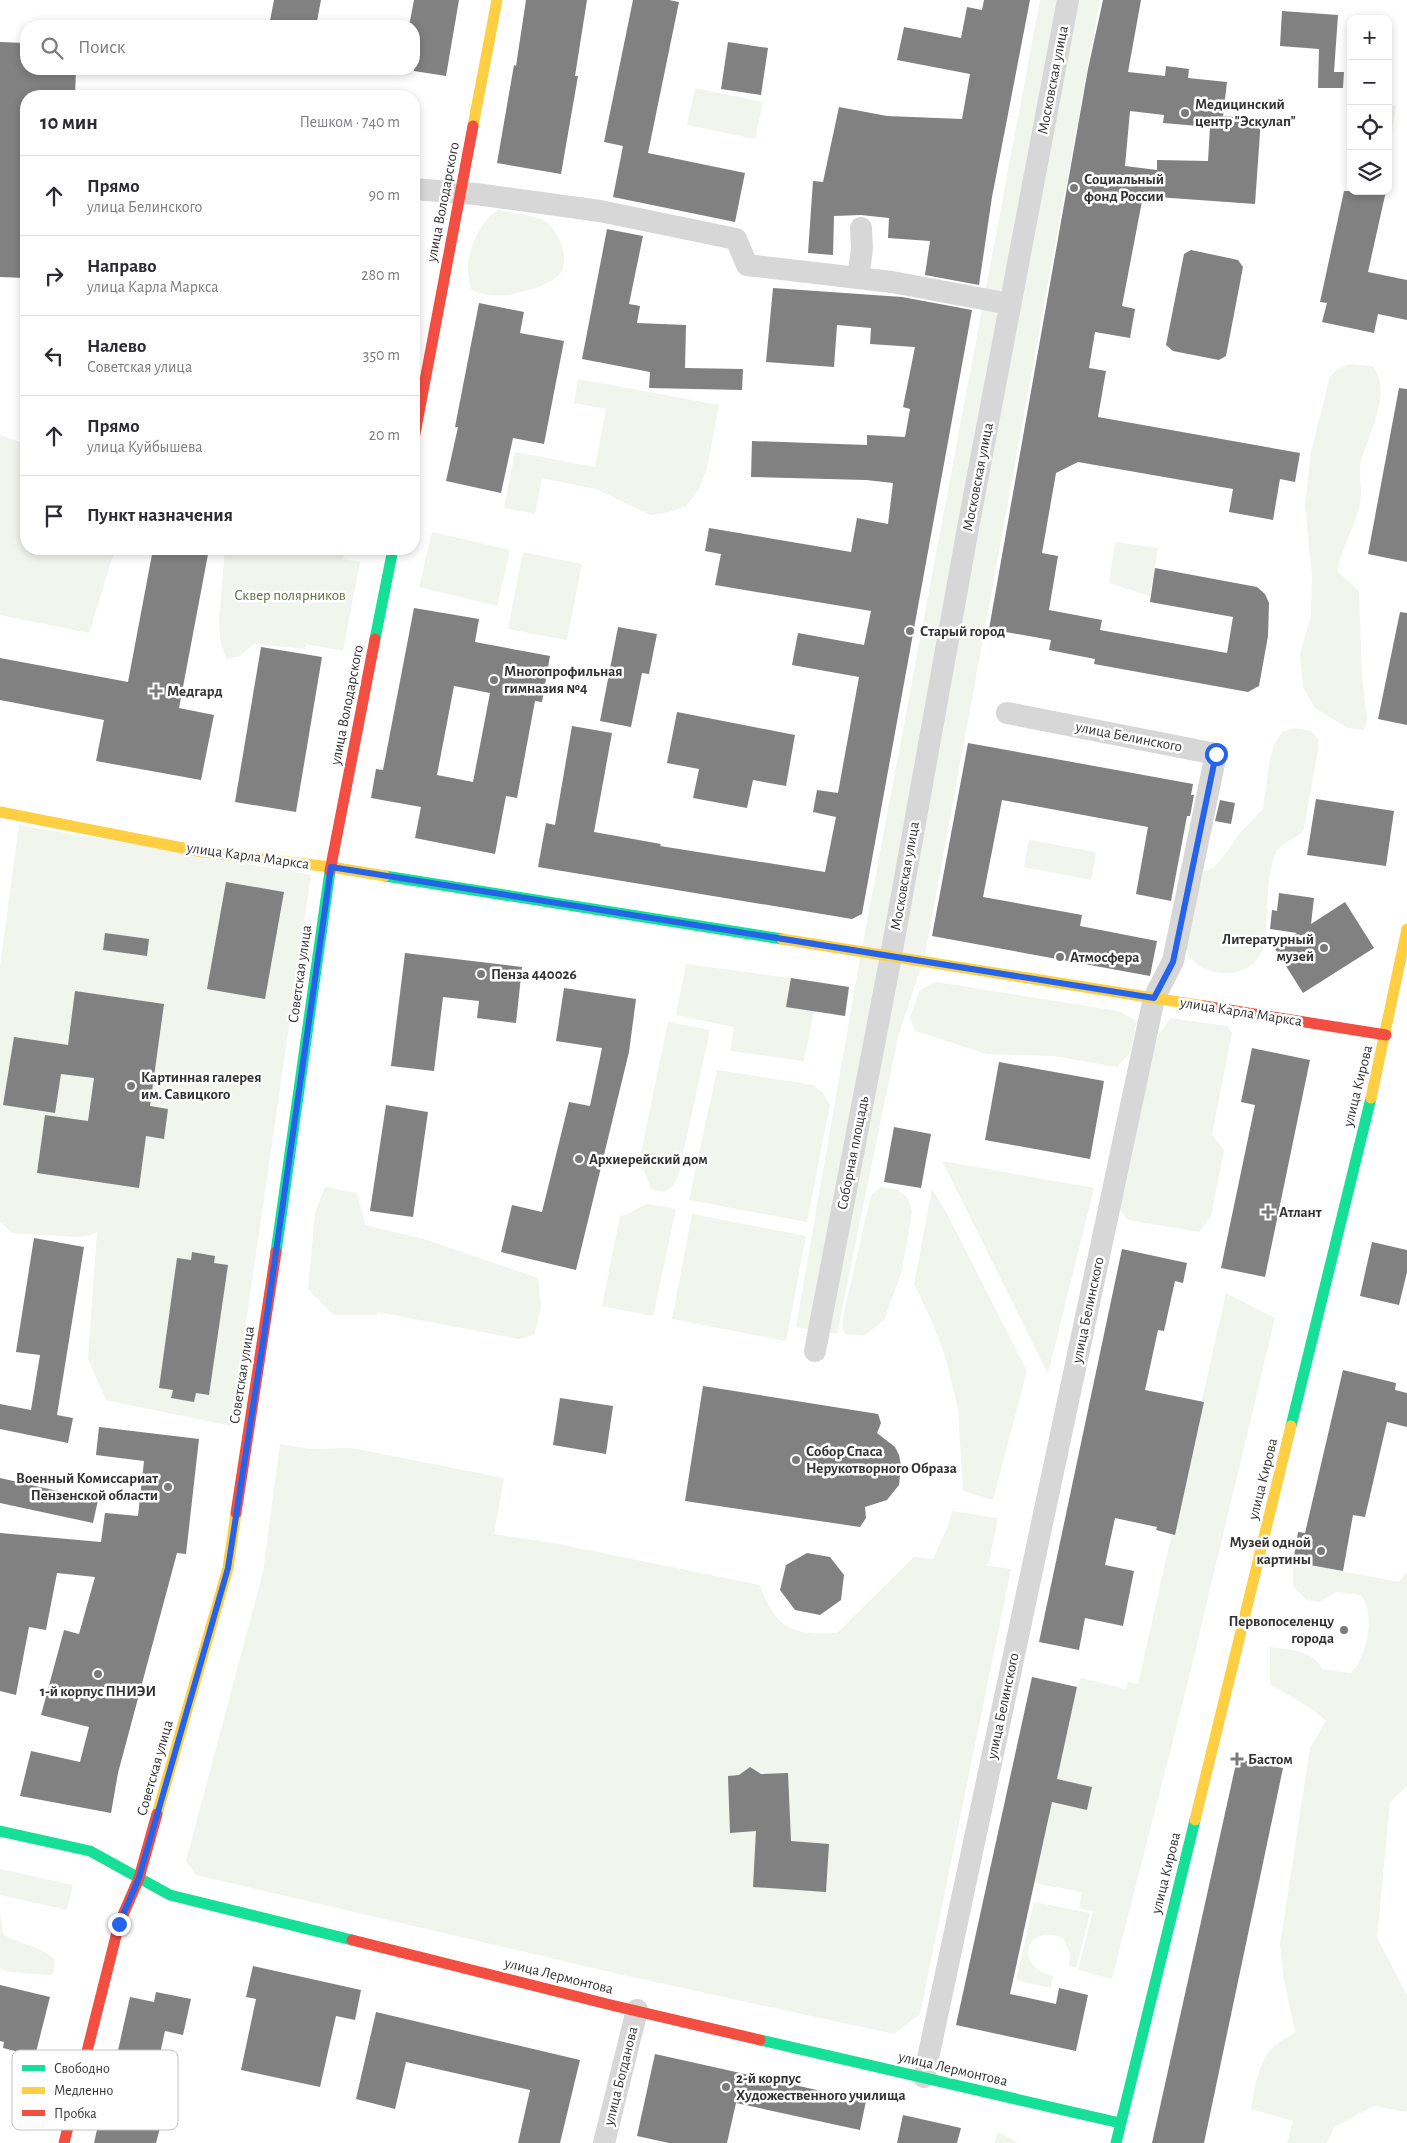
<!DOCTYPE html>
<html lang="ru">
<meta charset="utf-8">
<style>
:root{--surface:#fff;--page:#f2f2f3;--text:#2b2b33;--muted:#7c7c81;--line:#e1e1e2}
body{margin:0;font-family:"Alegreya Sans",sans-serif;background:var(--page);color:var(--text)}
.controls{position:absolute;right:15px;top:15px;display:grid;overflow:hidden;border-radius:10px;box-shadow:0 2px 8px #0003}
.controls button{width:45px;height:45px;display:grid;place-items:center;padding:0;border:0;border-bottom:1px solid var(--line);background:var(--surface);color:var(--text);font:25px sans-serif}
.stop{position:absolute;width:15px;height:15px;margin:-11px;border:4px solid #2563eb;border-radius:50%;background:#fff}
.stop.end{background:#2563eb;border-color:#fff;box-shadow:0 1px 5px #0008}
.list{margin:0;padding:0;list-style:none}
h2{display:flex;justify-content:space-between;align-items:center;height:65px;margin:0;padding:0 20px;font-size:21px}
h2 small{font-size:16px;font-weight:400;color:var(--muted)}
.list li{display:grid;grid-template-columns:32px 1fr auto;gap:15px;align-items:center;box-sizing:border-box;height:80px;padding:0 20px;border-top:1px solid var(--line)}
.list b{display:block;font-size:19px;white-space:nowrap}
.list p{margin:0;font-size:16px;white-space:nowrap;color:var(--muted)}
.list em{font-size:16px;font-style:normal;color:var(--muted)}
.icon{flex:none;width:28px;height:28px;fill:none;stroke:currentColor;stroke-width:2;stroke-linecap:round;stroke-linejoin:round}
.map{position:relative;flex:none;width:1407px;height:2143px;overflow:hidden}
.search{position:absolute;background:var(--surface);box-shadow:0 2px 8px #0003;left:20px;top:20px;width:400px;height:55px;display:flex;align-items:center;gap:12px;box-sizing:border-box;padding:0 18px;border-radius:20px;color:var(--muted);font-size:19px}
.panel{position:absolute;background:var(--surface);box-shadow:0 2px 8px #0003;left:20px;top:90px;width:400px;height:465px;border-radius:20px}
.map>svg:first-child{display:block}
.green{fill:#f1f5ed}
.building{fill:#818181;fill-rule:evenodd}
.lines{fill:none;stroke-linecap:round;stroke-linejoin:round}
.street{stroke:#d7d7d7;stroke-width:22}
.fast{stroke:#16e098;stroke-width:11}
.slow{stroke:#ffcf43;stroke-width:11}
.jam{stroke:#f24e42;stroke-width:11}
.route{stroke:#2563eb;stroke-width:6}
.poi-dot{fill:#7a7a7a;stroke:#fff;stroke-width:2}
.labels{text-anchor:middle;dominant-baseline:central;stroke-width:5;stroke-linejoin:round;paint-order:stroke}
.street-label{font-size:15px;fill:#333;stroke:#fff}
.poi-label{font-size:15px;font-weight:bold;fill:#333;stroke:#fff;text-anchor:start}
.park-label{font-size:15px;fill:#56703f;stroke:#fff}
.key{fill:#fff;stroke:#c2c2c2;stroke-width:1}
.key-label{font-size:14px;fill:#333}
</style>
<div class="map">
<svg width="1407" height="2143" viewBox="0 0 1407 2143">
<rect width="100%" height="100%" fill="#fff"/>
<g class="green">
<path d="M1040,0H1100L925,955L898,1037L837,1334L796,1327L857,975Z"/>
<path d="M695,88L763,102L755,139L687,125Z"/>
<path d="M1388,105L1396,106L1391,139L1388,138Z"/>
<path d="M498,210C511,213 527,214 540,219C558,225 574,263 557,277C543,288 507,298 490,295C484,295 478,292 471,290C471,284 468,277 468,270C468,249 480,221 498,210Z"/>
<path d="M414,211L419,212L414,264Z"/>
<path d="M1349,364L1373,366C1393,393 1368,434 1361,461C1358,474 1363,489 1360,503C1355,526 1342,548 1337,571L1359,591L1362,677L1367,719L1364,730L1348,728L1315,708L1303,687L1300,654L1311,616L1312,576L1305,506L1311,452L1330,377L1335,371Z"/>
<path d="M578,379L719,405L707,468L699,489L686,506L669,512L651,515L596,489L542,478L535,514L504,508L515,452L595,467L606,409L574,403Z"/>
<path d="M0,435L26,444V549H115L89,633L0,615Z"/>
<path d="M432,532L510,550L497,606L419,587Z"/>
<path d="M1115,542L1158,548L1150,596L1109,583Z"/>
<path d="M225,549H347L345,550L343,559L360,562L343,651L307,644L305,649L254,644L240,656L226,659L220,640L219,620Z"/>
<path d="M523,552L582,564L567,640L508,629Z"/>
<path d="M1294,728L1311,731L1318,739V750L1304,829C1298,840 1281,841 1276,853C1262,882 1272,938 1259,957C1241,984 1188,976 1185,942C1184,925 1198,889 1203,872L1213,868L1221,860L1240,833L1263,809L1270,759L1274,745L1282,732Z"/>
<path d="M19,825L311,875L231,1426L106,1400L88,1359L97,1232L89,1236L78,1237L12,1233L0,1222V966Z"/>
<path d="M1029,840L1096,852L1091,880L1024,867Z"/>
<path d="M686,964L791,978L787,1007L814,1011L804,1061L730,1051L734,1027L676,1015Z"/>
<path d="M936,982L1118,1011L1137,1021L1130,1053L1117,1067L1054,1056L987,1054L915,1031L910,1018L919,991Z"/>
<path d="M1170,1018L1227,1026L1232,1033L1212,1135L1224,1150L1211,1216L1199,1232L1128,1220L1120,1210L1156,1039Z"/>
<path d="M668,1022L710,1030L679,1173L673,1186L664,1192L651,1189L644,1170L638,1167Z"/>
<path d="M717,1070L813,1085L823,1093L830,1104L807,1222L689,1200Z"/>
<path d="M942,1161L1094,1188L1048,1374Z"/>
<path d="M325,1187L357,1193L365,1225L427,1240L538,1278L541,1307L534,1335L519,1339L377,1312V1315H334L308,1289L315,1213Z"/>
<path d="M881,1187L896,1189L908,1198L912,1211L902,1271L884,1320L865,1335L845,1334L842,1326L844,1313L871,1195Z"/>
<path d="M932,1189L944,1208L1027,1371L993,1500L963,1491L958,1408L945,1356L931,1319L914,1284Z"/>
<path d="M648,1204L676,1209L653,1316L602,1306L620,1216C631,1215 637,1207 648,1204Z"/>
<path d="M692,1214L806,1236L786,1341L672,1319Z"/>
<path d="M1226,1293L1275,1318L1188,1681L1112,1979L1078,1970L1093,1911L1079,1908L1082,1892L1034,1883L1052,1802L1087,1810L1092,1787L1057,1779L1077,1687L1081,1678L1126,1689L1128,1682L1138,1684Z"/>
<path d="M280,1444L311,1449L351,1448L504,1478L494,1534L553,1543L760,1585C774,1628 793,1636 837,1633L914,1557L933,1559L948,1526L952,1511L998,1518L989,1563L984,1565L1011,1569L920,2014L894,2034L623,1975L196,1875L186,1861L263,1572Z"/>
<path d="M1293,1562L1399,1582L1407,1572V1786L1390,1802L1377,1938L1407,1995V2112L1374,2106L1334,2127L1327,2143H1287L1293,2121L1251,2109C1255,2088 1258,2060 1275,2045C1281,2040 1289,2037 1295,2032L1283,1974L1280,1945L1310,1748L1326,1721L1312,1709L1270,1684V1647C1287,1650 1315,1650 1322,1669L1351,1673C1367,1656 1376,1615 1361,1595L1336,1592L1319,1602L1307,1600L1293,1586Z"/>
<path d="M0,1869L73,1885L67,1910L0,1895Z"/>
<path d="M1034,1902L1090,1913L1076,1968L1069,1966L1070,1953L1063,1938C1026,1923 1012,1966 1053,1976L1051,1988L1016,1980Z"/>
<path d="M0,1911L3,1934C19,1945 39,1945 54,1959V1971L51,1975L9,1972L0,1968Z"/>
<path d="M997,2132H998L1018,2143H995Z"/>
</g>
<g class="building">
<path d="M274,0H321L316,26H269Z"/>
<path d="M414,0H459L446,76L414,71V26H409Z"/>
<path d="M526,0H587L575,76H578L561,174L497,163L514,65L516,66Z"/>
<path d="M633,0H669L679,2L648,153L745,173L735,222L613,197L623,146L604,142Z"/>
<path d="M984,0H1030L992,197L979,285L925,275L930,241L888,238L889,218L861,215L834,216L833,255L808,253L813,181L823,182L839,107L887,116L962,119L970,74L897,60L904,27L961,38L967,7L982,10Z"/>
<path d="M1103,0H1141L1128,72L1165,76L1166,66L1189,69L1188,78L1227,82L1223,116L1261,119L1255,204L1143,196L1122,306L1135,309L1130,338L1095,332L1089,368L1106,371L1098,417L1300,453L1295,482L1280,479L1273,520L1229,512L1233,489L1078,462L1056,473L1042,553L1058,556L1049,610L1102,620L1100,630L1227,653L1233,617L1150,602L1155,568L1257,587L1265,594L1269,603L1268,636L1259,686L1248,692L1094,664L1095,659L1049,650L1051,640L989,629L1088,69ZM1130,111L1164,115L1163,123L1210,127L1208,161L1157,160V170L1125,166Z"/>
<path d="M1282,11L1338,15L1334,72H1344L1343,88H1318L1319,49L1280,46Z"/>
<path d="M0,42L26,43V69H76L75,96H26V278L0,277Z"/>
<path d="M728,42L768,48L761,95L721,89Z"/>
<path d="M1344,191H1386L1368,272L1407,280V320L1378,314L1374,333L1322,322L1327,303L1320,302Z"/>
<path d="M607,229L643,236L629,304L640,306L637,323L686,325L685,368L743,369L742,390L649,388L650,372L582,359Z"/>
<path d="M1191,250L1238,260L1243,267L1226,356L1219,360L1173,351L1166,345L1184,254Z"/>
<path d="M773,288L902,297L972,310L862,914L852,919L538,867L546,823L555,825L572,726L612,733L594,832L661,844L660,846L825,872L836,817L813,812L817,790L838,793L859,677L792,665L798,633L864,645L871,611L715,585L721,554L705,551L709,528L851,552L857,518L888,524L893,483L866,480L751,477L752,441L867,445V435L905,437L910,409L903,407L915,347L870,344L871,328L837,325L834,367L766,362Z"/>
<path d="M479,303L524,312L520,333L564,341L544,444L513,438L501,493L446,481L458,427H455Z"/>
<path d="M1399,388L1407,389V562L1368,554Z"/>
<path d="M153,549H209L179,708L214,715L201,780L96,761L104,720L0,700V658L128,682Z"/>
<path d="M414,608L479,619L475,642L550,656L542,702L535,701L517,798L506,796L495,854L415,838L421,807L371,798L376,769L383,770ZM454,686L490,693L473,782L437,775Z"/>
<path d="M1400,612L1407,613V725L1378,719Z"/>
<path d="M618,627L657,634L649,674L642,673L631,727L600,721Z"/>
<path d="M261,647L322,657L296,812L235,802Z"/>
<path d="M677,712L795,735L786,786L753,780L747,808L693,798L699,769L667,763Z"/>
<path d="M968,743L1193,784L1191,795H1194L1190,816H1187L1171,901L1136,894L1148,827L1002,800L983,897L1082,915L1080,926L1157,941L1150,976L932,936Z"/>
<path d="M1316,799L1394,811L1386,866L1307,855Z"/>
<path d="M1220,800L1235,803L1231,824L1215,821Z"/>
<path d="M226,882L284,892L265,999L207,989Z"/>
<path d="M1279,893L1314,898L1311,924L1345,902L1374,948L1303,993L1274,947L1297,933L1270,929L1272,910L1277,911Z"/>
<path d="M105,933L149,939L147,956L103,950Z"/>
<path d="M405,953L522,967L516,1023L477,1018L479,1001L443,997L434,1071L391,1066Z"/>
<path d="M791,978L849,987L845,1016L786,1007Z"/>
<path d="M564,988L636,999L629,1052L576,1270L501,1252L512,1205L542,1212L569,1102L590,1106L602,1048L556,1041Z"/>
<path d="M75,991L164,1004L150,1106L168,1109L164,1139L146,1136L139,1188L37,1173L45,1115L88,1121L94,1078L61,1074L55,1113L3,1105L14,1037L68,1045Z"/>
<path d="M1252,1048L1310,1060L1265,1277L1221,1268L1255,1105L1241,1102Z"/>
<path d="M999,1062L1104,1081L1090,1159L985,1140Z"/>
<path d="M386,1105L428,1112L413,1217L370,1211Z"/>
<path d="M894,1127L931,1134L921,1188L884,1182Z"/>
<path d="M34,1238L84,1247L57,1415L73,1418L68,1443L0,1429V1404L31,1410L40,1355L16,1352Z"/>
<path d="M1372,1242L1407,1250V1272L1399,1305L1360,1296Z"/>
<path d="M1122,1249L1187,1263L1183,1283L1175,1281L1164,1331L1158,1330L1145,1390L1204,1402L1175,1535L1156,1530L1157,1527L1115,1518L1105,1565L1134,1571L1123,1626L1085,1618L1079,1650L1039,1642Z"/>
<path d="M192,1252L215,1256L214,1263L228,1265L209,1395L196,1393L194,1402L171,1398L173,1390L159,1388L177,1258L191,1260Z"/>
<path d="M1343,1370L1396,1383L1395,1390L1407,1393V1427L1387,1422L1365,1517L1353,1515L1343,1571L1293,1562L1298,1532L1305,1533Z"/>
<path d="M703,1386L878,1414L881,1423L877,1433L895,1447L899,1455L901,1465L899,1485L887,1500L865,1507L866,1518L860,1527L685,1501Z"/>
<path d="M560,1398L613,1406L606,1454L553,1445Z"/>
<path d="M99,1427L199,1439L186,1554L177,1553L118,1773L111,1813L20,1796L31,1751L80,1762L89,1727L41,1715L64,1630L79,1634L95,1577L57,1573L46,1630L29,1627L16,1695L0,1691V1533L101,1542L105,1513L138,1516L144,1461L96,1455Z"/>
<path d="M0,1478L98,1500L93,1523L0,1503Z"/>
<path d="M807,1553L830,1557L844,1575L841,1600L820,1615L795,1610L780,1590L786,1565Z"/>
<path d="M1032,1677L1077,1687L1057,1779L1092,1787L1087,1810L1052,1802L1010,1994L1056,2004L1059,1988L1088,1995L1076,2051L956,2025Z"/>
<path d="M1237,1759L1283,1768L1204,2143H1152Z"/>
<path d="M750,1767L761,1774L788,1773L791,1841L829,1844L826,1892L753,1887L756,1831L730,1833L728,1776L739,1775Z"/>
<path d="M253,1966L361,1990L355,2020L336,2016L320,2087L241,2070L256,1999L246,1997Z"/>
<path d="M0,1985L50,1997L35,2056L3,2048L4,2042L0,2041Z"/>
<path d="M156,1992L191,1999L183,2035L165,2031L153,2086L170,2090L156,2143H94L109,2076L112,2077L130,1997L154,2002Z"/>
<path d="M376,2012L580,2060L560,2143H518L530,2090L406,2062L395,2109L356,2099Z"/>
<path d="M655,2054L866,2101L860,2130L736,2103L727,2143H669L637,2136Z"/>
<path d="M903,2115L961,2128L957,2143H897Z"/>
</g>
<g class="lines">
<g class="street">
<path d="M414,189L476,194L600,211L736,239L747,265L892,282L1010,304"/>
<path d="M858,278L862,249L861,228"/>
<path d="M815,1351L891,956L968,528L1068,0"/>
<path d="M924,2077L1154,998L1173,961L1216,754L1007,713"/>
<path d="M604,2143L637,2010"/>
</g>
<g class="fast">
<path d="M375,639L393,549"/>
<path d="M385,876L782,939"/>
<path d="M276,1252L330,871"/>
<path d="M1291,1426L1371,1098"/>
<path d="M0,1831L90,1851L170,1895L352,1940"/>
<path d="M760,2040L1120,2123"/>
<path d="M1116,2143L1195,1820"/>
</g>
<g class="slow">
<path d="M473,126L497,0"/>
<path d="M0,812L203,852L331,867L385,876"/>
<path d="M782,939L1204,1006"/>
<path d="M1371,1098L1407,929"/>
<path d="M157,1814L228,1568L236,1513"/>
<path d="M1195,1820L1291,1426"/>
</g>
<g class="jam">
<path d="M414,439L473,126"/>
<path d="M330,871L375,639"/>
<path d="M1204,1006L1386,1035"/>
<path d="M236,1513L276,1252"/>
<path d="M352,1940L611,2005L760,2040"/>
<path d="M64,2143L119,1924L139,1878L157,1814"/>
</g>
</g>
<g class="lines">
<path class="route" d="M119,1924L139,1878L228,1568L264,1336L331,867L1154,998L1173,962L1216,754"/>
</g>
<g class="poi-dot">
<circle cx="1185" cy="113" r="5"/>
<circle cx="1074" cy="188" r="5"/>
<circle cx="910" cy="631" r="5"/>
<circle cx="494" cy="680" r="5"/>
<path d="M153.5 683.5h5v5h5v5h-5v5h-5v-5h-5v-5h5z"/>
<circle cx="1324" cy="948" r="5"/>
<circle cx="1060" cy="957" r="5"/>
<circle cx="481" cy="974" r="5"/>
<circle cx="131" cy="1086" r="5"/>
<circle cx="579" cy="1159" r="5"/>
<path d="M1265.5 1204.5h5v5h5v5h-5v5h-5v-5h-5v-5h5z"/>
<circle cx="796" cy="1460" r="5"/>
<circle cx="168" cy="1487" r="5"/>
<circle cx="1321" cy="1551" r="5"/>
<circle cx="1344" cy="1630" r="5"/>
<circle cx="98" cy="1674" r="5"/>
<path d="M1234.5 1751.5h5v5h5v5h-5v5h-5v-5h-5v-5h5z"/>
<circle cx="726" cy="2087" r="5"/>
</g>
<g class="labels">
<g class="street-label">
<text transform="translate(1053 80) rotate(-79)">Московская улица</text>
<text transform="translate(443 202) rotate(-79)">улица Володарского</text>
<text transform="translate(978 477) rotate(-79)">Московская улица</text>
<text transform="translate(347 705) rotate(-79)">улица Володарского</text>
<text transform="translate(1129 737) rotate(11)">улица Белинского</text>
<text transform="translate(248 856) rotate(8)">улица Карла Маркса</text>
<text transform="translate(905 876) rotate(-80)">Московская улица</text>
<text transform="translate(300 974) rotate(-82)">Советская улица</text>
<text transform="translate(1241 1012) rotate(9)">улица Карла Маркса</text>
<text transform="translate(1358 1086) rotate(-76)">улица Кирова</text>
<text transform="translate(853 1153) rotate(-79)">Соборная площадь</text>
<text transform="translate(1088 1310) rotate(-78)">улица Белинского</text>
<text transform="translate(242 1375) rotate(-81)">Советская улица</text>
<text transform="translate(1263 1479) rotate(-76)">улица Кирова</text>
<text transform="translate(1003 1706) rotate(-78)">улица Белинского</text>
<text transform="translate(155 1768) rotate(-74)">Советская улица</text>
<text transform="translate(1166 1873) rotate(-76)">улица Кирова</text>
<text transform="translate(559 1976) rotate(14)">улица Лермонтова</text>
<text transform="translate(953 2069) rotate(13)">улица Лермонтова</text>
<text transform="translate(621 2076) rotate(-76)">улица Богданова</text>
</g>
<g class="poi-label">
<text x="1195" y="104">Медицинский<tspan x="1195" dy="17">центр "Эскулап"</tspan></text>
<text x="1084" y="179">Социальный<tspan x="1084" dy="17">фонд России</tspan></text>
<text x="920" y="631">Старый город</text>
<text x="504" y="671">Многопрофильная<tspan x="504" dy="17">гимназия №4</tspan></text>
<text x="167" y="691">Медгард</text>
<text x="1314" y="939" text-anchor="end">Литературный<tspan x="1314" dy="17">музей</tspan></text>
<text x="1070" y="957">Атмосфера</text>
<text x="491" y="974">Пенза 440026</text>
<text x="141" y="1077">Картинная галерея<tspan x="141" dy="17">им. Савицкого</tspan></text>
<text x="589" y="1159">Архиерейский дом</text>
<text x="1279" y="1212">Атлант</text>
<text x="806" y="1451">Собор Спаса<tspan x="806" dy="17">Нерукотворного Образа</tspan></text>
<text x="158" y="1478" text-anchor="end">Военный Комиссариат<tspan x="158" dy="17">Пензенской области</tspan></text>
<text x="1311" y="1542" text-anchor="end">Музей одной<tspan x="1311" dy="17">картины</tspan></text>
<text x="1334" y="1621" text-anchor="end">Первопоселенцу<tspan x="1334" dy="17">города</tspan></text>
<text x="98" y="1691" text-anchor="middle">1-й корпус ПНИЭИ</text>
<text x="1248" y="1759">Бастом</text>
<text x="736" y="2078">2-й корпус<tspan x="736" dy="17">Художественного училища</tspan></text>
</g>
<g class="park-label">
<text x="290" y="595">Сквер полярников</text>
</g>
</g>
<rect x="12" y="2050" width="166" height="80" rx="8" class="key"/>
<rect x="22" y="2065" width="23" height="6" fill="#16e098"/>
<rect x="22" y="2087" width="23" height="7" fill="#ffcf43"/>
<rect x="22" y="2110" width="23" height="6" fill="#f24e42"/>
<g class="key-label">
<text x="54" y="2073">Свободно</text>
<text x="54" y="2095">Медленно</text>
<text x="54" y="2118">Пробка</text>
</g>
</svg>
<div class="controls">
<button>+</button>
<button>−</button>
<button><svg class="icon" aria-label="locate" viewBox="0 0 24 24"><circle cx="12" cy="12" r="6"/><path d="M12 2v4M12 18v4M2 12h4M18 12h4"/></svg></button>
<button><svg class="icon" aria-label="layers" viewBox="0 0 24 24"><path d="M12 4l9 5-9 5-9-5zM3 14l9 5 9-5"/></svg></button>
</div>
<div class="stop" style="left:1216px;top:754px"></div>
<div class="stop end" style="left:119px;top:1924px"></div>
<div class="search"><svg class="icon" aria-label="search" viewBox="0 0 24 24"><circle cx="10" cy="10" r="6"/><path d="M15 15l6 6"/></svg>Поиск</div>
<section class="panel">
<h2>10 мин<small>Пешком · 740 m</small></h2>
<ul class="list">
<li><svg class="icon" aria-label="ahead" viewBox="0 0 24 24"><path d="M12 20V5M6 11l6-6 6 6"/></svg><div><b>Прямо</b><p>улица Белинского</p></div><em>90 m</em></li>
<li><svg class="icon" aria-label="right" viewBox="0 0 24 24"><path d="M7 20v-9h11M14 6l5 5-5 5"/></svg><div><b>Направо</b><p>улица Карла Маркса</p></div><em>280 m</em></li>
<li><svg class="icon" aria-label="left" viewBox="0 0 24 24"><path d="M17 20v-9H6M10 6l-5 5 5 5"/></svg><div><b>Налево</b><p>Советская улица</p></div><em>350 m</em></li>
<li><svg class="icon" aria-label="ahead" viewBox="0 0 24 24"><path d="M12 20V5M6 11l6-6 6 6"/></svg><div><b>Прямо</b><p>улица Куйбышева</p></div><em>20 m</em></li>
<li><svg class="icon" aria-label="arrive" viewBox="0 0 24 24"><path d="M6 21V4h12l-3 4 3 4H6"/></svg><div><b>Пункт назначения</b></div></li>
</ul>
</section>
</div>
